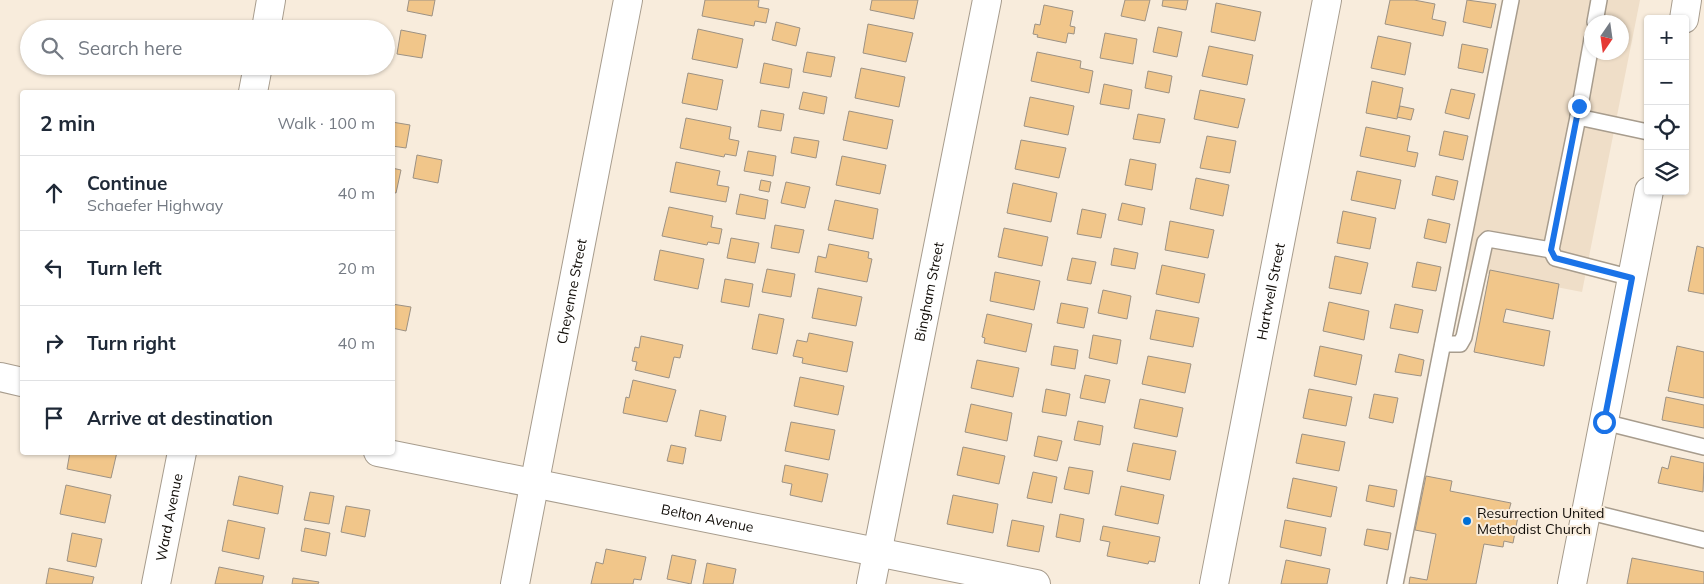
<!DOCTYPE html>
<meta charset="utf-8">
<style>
:root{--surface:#fff;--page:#f2f2f3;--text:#1f2937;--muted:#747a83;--line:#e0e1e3}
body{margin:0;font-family:Mulish,sans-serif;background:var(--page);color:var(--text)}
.controls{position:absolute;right:15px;top:15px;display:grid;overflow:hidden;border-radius:5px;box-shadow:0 1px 4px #0004}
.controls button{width:45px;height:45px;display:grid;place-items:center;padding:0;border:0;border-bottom:1px solid var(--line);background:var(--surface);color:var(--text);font:25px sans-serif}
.compass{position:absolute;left:1584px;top:15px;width:45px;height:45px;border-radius:50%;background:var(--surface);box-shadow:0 1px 4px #0004;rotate:193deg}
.stop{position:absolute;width:15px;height:15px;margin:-11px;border:4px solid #1a73e8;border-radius:50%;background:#fff}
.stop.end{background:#1a73e8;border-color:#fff;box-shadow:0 1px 5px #0008}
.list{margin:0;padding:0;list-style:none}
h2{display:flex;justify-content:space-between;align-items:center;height:65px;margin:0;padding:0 20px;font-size:21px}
h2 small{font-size:16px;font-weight:400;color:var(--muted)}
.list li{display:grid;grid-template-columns:32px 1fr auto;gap:15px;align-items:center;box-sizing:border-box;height:75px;padding:0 20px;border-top:1px solid var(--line)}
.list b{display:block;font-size:19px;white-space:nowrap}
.list p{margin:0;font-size:16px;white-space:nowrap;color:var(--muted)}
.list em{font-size:16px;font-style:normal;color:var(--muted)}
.icon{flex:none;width:28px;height:28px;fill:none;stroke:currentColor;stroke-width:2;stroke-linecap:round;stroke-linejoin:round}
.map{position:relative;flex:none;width:1704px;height:584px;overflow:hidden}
.search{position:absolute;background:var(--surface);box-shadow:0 1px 4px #0004;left:20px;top:20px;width:375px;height:55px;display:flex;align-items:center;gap:12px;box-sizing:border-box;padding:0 18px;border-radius:28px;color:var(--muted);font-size:19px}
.panel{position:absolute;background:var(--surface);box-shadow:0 1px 4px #0004;left:20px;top:90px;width:375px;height:365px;border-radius:5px}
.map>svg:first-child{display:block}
.built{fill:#efdec8;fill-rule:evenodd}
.building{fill:#f1c68a;stroke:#9d9284}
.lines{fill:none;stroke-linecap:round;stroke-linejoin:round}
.service-casing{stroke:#a79c8d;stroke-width:18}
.minor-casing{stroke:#a79c8d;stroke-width:30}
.secondary-casing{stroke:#a79c8d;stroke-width:30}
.service{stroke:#fff;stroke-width:15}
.minor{stroke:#fff;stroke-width:28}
.secondary{stroke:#fff;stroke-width:28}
.route{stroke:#1a73e8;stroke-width:6}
.poi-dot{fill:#0070d7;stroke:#f8ecdc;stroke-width:2}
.labels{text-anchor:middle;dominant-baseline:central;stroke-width:4;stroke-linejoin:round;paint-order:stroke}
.street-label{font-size:14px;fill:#100c07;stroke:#f8ecdc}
.poi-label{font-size:14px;fill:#100c07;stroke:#f8ecdc;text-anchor:start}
</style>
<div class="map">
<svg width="1704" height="584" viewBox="0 0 1704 584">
<rect width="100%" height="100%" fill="#f8ecdc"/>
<path class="built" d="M1518,0H1640L1582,292L1464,269ZM1592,22H1622V52H1592Z"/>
<g class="building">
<path d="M409,0H435L432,16L407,11Z"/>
<path d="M705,0H759L758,7L769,9L766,23L755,21L754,26L702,16Z"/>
<path d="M872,0H918L914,19L870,10Z"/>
<path d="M1125,0H1150L1145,21L1121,16Z"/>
<path d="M1163,0H1188L1186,10L1162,6Z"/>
<path d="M1390,0H1414L1435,4L1432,19L1446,22L1443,36L1385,24Z"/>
<path d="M1467,0L1496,4L1491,28L1463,22Z"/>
<path d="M1216,3L1261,12L1255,41L1211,32Z"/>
<path d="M1044,5L1073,11L1070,26L1075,27L1074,34L1068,33L1066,43L1037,37L1038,35L1033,34L1035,24L1040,25Z"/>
<path d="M776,22L800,28L796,46L772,40Z"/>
<path d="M868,24L913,33L906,62L863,53Z"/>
<path d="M1158,27L1182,32L1177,57L1153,52Z"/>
<path d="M698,29L743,39L737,68L692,59Z"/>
<path d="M401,30L426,35L422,58L397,54Z"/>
<path d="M1105,33L1137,39L1133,64L1100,58Z"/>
<path d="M1378,36L1411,43L1405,75L1371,68Z"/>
<path d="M1462,44L1488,49L1483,73L1458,68Z"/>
<path d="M1209,46L1253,55L1247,85L1202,76Z"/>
<path d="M807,52L835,57L831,77L803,72Z"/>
<path d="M1037,52L1081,61L1080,68L1093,71L1089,93L1031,81Z"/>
<path d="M764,63L792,69L789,88L760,83Z"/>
<path d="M861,68L905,77L899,107L855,98Z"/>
<path d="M1148,71L1172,76L1169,93L1145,88Z"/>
<path d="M688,73L723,80L717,110L682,103Z"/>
<path d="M1372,81L1403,88L1397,119L1366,113Z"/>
<path d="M1104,84L1132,90L1129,109L1100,104Z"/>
<path d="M1451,89L1475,94L1469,119L1445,113Z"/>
<path d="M1200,90L1245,99L1238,128L1194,119Z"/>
<path d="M803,92L827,97L824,114L799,109Z"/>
<path d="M1030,97L1074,106L1068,135L1024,126Z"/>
<path d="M1400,106L1414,109L1411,120L1397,117Z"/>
<path d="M761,110L784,114L781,131L758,127Z"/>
<path d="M849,111L893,120L887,149L843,140Z"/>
<path d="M1138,114L1165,119L1160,143L1133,139Z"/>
<path d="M686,118L731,127L729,139L739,141L736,156L725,154L724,157L680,148Z"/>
<path d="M392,122L410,125L406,148L392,146Z"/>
<path d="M1366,127L1410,136L1407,151L1418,153L1415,167L1360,156Z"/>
<path d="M1444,131L1468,136L1463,160L1439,155Z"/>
<path d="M1207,136L1236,141L1230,173L1200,168Z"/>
<path d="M794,137L819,141L816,158L791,153Z"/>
<path d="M1021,140L1066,148L1059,178L1015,169Z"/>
<path d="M748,151L776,156L773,176L744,171Z"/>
<path d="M417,155L442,160L438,183L413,178Z"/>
<path d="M842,156L886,165L880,194L836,185Z"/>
<path d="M1130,159L1156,164L1152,190L1125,185Z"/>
<path d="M676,162L720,171L717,185L729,187L726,202L670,192Z"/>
<path d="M392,168L401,170L396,193L392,192Z"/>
<path d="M1357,171L1401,180L1395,209L1351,200Z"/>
<path d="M1436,176L1458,181L1454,200L1432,195Z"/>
<path d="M1196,178L1229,185L1223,216L1190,209Z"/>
<path d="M761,180L771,182L769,192L759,190Z"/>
<path d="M786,182L810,187L805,208L781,203Z"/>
<path d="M1013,183L1057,193L1051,222L1007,213Z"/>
<path d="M740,194L768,200L765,219L736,214Z"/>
<path d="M835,200L878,209L873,239L828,230Z"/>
<path d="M1122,203L1145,208L1142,225L1118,220Z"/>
<path d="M669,207L713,216L711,227L722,229L719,244L708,242L707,245L662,236Z"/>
<path d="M1082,209L1106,214L1101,238L1077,234Z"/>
<path d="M1343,211L1376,218L1370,249L1337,243Z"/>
<path d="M1428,219L1450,224L1446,243L1424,238Z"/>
<path d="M1170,221L1214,230L1208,258L1165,250Z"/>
<path d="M775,225L804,230L799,253L771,248Z"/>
<path d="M1004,228L1048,237L1042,266L998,257Z"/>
<path d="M731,238L759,243L755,263L727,258Z"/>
<path d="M829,244L869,252L868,258L872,259L867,282L815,272L818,256L826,258Z"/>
<path d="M1697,246L1704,248V294L1688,291Z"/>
<path d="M1114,248L1138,253L1135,269L1111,265Z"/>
<path d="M660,250L704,259L698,289L654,280Z"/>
<path d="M1335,256L1368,263L1361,294L1329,288Z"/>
<path d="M1072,258L1096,262L1091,284L1067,280Z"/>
<path d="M1417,262L1441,267L1436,291L1412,287Z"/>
<path d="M1162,265L1205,274L1199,303L1156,294Z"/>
<path d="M767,269L795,274L791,297L762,292Z"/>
<path d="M1490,270L1559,284L1553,319L1506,309L1503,322L1550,331L1544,366L1474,352Z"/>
<path d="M995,272L1040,281L1034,310L990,301Z"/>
<path d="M725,279L753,284L749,307L721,302Z"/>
<path d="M818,288L862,297L856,326L812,318Z"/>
<path d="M1103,290L1131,296L1127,319L1098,313Z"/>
<path d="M1329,302L1369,311L1364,340L1323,331Z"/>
<path d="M1061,303L1088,308L1084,328L1057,323Z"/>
<path d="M392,304L411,307L406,331L392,328Z"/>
<path d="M1395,304L1423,310L1418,333L1390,328Z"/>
<path d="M1156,310L1199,318L1193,347L1150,339Z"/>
<path d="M759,314L784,319L777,354L752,349Z"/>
<path d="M987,314L1032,324L1026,352L984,343L985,338L982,337Z"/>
<path d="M809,333L853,342L847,372L802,363L803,358L793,356L797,340L807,342Z"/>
<path d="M1093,335L1121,340L1117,364L1089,358Z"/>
<path d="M641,336L683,345L680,358L674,357L669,378L635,370L637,362L632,361L635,347L639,348Z"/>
<path d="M1054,346L1078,350L1075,369L1051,365Z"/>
<path d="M1320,346L1362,355L1356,385L1314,376Z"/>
<path d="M1677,346L1704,352V398L1668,391Z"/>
<path d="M1399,354L1424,360L1421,376L1395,372Z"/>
<path d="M1148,356L1191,364L1185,393L1142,384Z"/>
<path d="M977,360L1019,368L1013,397L971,388Z"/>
<path d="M1085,375L1110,380L1105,403L1080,398Z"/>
<path d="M800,377L844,386L838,415L794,406Z"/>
<path d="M633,380L676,390L667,422L623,413L626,397L629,398Z"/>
<path d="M1046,389L1070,394L1066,416L1042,412Z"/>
<path d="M1309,389L1352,397L1346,426L1303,418Z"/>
<path d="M1374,394L1398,398L1393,423L1369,418Z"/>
<path d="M1666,397L1704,405V428L1662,420Z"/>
<path d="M1140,399L1183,408L1177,437L1134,428Z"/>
<path d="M971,404L1012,413L1007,441L965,432Z"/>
<path d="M700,410L726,416L721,441L695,436Z"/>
<path d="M1078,421L1103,426L1100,445L1074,440Z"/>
<path d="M791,422L835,430L829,460L785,451Z"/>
<path d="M1302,434L1345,442L1339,471L1296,463Z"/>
<path d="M1038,436L1062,441L1057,461L1034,456Z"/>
<path d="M1133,443L1176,451L1170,480L1127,471Z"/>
<path d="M671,445L686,448L683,464L667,461Z"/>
<path d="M963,447L1005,456L999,484L957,475Z"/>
<path d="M70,452H117L111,478L67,469Z"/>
<path d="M1671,456L1704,463L1703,492L1658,483L1662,467L1668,469Z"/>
<path d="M785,465L828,474L822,502L790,495L792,484L782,482Z"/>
<path d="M1069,467L1093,471L1089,494L1064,489Z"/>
<path d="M1033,472L1057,477L1052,503L1027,498Z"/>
<path d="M239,476L283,486L278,514L233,505Z"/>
<path d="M1426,476L1452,481L1450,491L1511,503L1509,510L1519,511L1513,543L1504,541L1503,547L1484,544L1476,584H1409L1410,577L1427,580L1436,534L1415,530Z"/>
<path d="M1293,478L1337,487L1331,517L1287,508Z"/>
<path d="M66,485L111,495L105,523L60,514Z"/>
<path d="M1369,485L1397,490L1394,507L1366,501Z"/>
<path d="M1121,486L1164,495L1158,524L1115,515Z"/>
<path d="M310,492L334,496L329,524L304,520Z"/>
<path d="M953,495L998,504L993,533L947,524Z"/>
<path d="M346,506L370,510L365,537L341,532Z"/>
<path d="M1060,514L1084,519L1080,542L1056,537Z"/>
<path d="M228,520L265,528L259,559L222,551Z"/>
<path d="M1012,520L1044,526L1039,552L1007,546Z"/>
<path d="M1285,520L1326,528L1321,556L1280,547Z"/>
<path d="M1103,526L1160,537L1155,562L1149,561L1148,564L1107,556L1110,542L1100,540Z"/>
<path d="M305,528L330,533L326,556L301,551Z"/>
<path d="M1367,529L1391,533L1388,550L1364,545Z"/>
<path d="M72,533L102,539L96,567L67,561Z"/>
<path d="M606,549L646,557L641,580L634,579L633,584H591L596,562L603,564Z"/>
<path d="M672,555L696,560L691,584L667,579Z"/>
<path d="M1632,558L1704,572V584H1627Z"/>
<path d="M1286,560L1330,569L1327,584H1281Z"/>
<path d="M707,563L736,569L733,584H703Z"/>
<path d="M219,567L264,576L262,584H215Z"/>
<path d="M49,568L94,577L92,584H46Z"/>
<path d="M293,578L319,582L318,584H292Z"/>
</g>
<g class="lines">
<g class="service-casing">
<g id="service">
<path d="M1595,22L1599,0"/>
<path d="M1592,39L1578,117L1648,132"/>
<path d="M1578,117L1551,250L1555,258L1632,278"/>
<path d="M1443,344H1460L1464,337L1485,242L1488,239L1551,250"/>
<path d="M1604,422L1704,447"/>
<path d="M1586,511L1704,540"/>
<path d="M1395,584L1511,0"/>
</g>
</g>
<g class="minor-casing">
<g id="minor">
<path d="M266,29L271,0"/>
<path d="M253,92L258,66"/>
<path d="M0,377L22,382"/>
<path id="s1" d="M378,452L1036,584"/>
<path id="s2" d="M156,584L182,452"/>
<path id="s3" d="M515,584L628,0"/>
<path id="s4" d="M871,584L987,0"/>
<path id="s5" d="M1214,584L1327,0"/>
</g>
</g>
<g class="secondary-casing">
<g id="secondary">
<path d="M1684,19L1687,0"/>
<path d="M1572,584L1649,191"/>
</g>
</g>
<use href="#service" class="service"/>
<use href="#minor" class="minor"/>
<use href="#secondary" class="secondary"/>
</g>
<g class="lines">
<path class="route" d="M1579,106L1551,250L1555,258L1632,278L1604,422"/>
</g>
<circle class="poi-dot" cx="1467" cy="521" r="5"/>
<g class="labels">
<g class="street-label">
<text stroke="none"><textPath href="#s3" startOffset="298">Cheyenne Street</textPath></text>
<text stroke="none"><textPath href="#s4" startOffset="298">Bingham Street</textPath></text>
<text stroke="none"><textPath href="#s5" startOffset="298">Hartwell Street</textPath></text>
<text stroke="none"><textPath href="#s2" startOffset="68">Ward Avenue</textPath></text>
<text stroke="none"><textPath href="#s1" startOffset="336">Belton Avenue</textPath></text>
</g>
<g class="poi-label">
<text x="1477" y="513">Resurrection United<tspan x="1477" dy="16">Methodist Church</tspan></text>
</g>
</g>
</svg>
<div class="controls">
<button>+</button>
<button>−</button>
<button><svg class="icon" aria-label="locate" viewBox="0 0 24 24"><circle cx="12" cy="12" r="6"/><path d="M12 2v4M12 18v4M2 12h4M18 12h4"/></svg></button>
<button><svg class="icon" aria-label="layers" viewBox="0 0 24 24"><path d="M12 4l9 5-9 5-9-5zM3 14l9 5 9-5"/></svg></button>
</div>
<svg class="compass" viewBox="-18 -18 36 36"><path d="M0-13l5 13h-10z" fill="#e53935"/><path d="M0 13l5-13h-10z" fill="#747a83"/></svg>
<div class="stop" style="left:1604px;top:422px"></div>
<div class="stop end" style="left:1579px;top:106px"></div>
<div class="search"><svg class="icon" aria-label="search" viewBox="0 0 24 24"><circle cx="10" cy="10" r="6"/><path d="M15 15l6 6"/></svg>Search here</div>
<section class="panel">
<h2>2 min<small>Walk · 100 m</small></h2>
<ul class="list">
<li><svg class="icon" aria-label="ahead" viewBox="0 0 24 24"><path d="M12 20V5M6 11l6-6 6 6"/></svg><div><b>Continue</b><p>Schaefer Highway</p></div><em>40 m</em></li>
<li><svg class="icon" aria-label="left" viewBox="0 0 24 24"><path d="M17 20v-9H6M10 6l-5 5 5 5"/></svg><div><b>Turn left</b></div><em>20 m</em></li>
<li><svg class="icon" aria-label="right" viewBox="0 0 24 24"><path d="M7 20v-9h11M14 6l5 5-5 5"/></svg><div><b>Turn right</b></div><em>40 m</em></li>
<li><svg class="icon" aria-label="arrive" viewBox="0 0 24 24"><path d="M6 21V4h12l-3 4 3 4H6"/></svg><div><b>Arrive at destination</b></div></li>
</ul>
</section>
</div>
